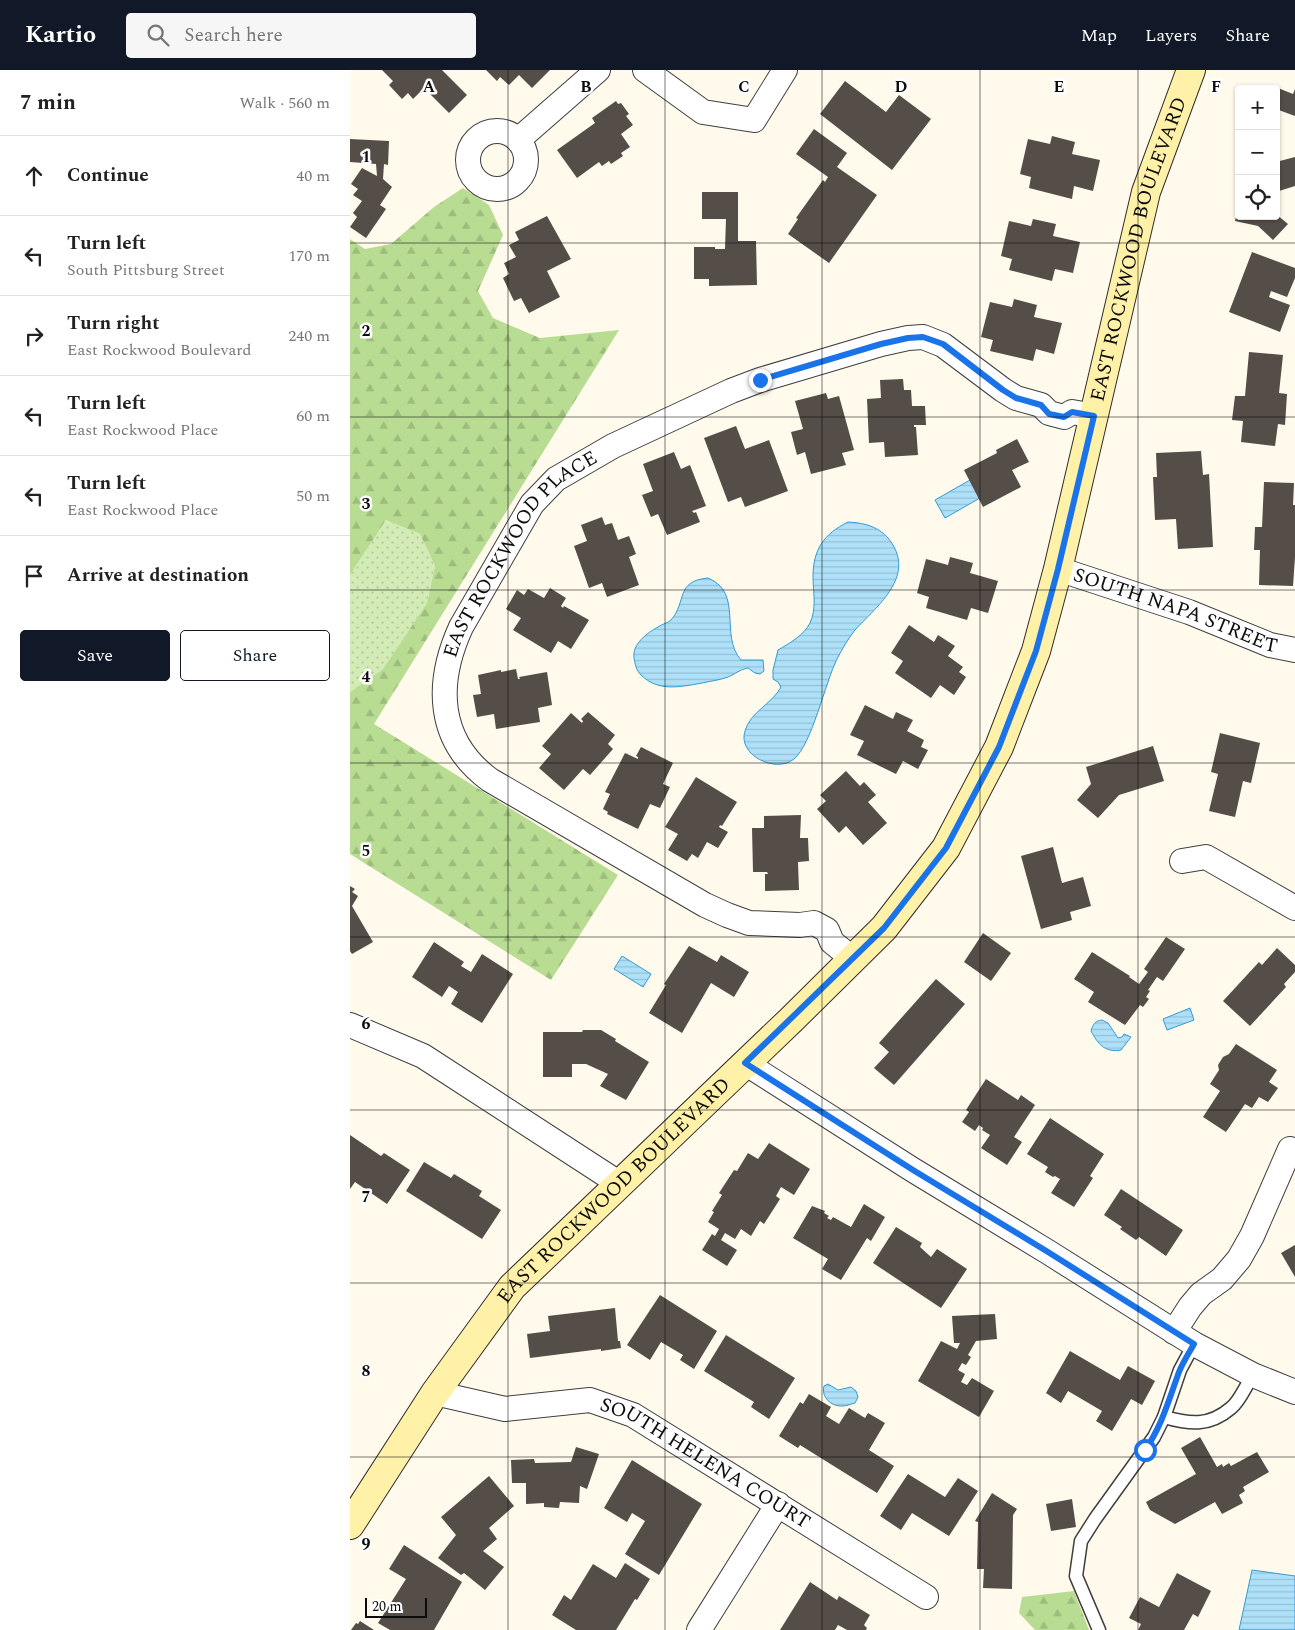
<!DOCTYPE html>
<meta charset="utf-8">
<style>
:root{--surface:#fff;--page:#f6f6f6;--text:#222;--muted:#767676;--line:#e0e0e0;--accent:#111827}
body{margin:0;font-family:Spectral,serif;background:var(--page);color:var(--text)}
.controls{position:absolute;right:15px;top:15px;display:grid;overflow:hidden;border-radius:5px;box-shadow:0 1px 4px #0004}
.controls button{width:45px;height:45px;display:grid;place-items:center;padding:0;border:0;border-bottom:1px solid var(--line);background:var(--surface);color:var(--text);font:25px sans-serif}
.scale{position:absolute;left:15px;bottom:12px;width:62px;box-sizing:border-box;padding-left:5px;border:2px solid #0c0c0c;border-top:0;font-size:14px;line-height:18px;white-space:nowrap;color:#0c0c0c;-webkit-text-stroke:4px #fff;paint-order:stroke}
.stop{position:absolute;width:15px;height:15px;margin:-11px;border:4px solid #1a73e8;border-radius:50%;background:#fff}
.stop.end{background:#1a73e8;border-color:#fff;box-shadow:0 1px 5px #0008}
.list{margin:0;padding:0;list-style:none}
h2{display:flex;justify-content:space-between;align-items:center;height:65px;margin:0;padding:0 20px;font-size:21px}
h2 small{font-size:16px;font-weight:400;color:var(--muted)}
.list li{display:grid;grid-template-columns:32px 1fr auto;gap:15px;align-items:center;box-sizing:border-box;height:80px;padding:0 20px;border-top:1px solid var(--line)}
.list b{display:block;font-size:19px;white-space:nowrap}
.list p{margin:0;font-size:16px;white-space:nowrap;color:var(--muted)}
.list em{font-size:16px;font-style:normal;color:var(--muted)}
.actions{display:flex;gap:10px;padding:15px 20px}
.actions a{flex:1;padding:11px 0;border:1px solid var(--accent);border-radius:5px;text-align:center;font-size:18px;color:var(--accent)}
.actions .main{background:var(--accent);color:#fff}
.icon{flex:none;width:28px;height:28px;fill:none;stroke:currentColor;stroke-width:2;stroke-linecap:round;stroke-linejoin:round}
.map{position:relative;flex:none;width:945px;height:1560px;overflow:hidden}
header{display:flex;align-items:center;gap:30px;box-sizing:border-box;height:70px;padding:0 25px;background:var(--accent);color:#fff}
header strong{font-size:24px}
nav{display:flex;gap:28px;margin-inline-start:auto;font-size:18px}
.search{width:350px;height:45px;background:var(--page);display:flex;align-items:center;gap:12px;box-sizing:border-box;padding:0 18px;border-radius:5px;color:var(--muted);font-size:19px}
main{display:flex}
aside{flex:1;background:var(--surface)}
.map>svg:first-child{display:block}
.grass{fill:url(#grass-dots)}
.forest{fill:url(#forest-firs)}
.water{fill:url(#water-rules);stroke:#319bd3}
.building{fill:#554d48}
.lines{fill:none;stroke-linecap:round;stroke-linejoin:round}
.lane-casing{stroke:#3f3f3f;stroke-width:15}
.street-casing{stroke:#3f3f3f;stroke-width:26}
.secondary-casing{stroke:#2e2e2e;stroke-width:30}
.lane{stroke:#fff;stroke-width:12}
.street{stroke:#fff;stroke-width:24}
.secondary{stroke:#fff1a7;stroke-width:28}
.route{stroke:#1a73e8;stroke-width:6}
.grid{fill:none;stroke:#0c0c0c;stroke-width:1;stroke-opacity:0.55}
.labels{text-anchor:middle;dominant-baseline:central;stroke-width:5;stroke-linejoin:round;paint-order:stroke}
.street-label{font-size:20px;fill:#0c0c0c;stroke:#fff}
.grid-label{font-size:16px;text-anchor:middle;font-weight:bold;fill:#0c0c0c;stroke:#fff;stroke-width:5;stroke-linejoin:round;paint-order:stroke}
</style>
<header>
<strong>Kartio</strong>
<div class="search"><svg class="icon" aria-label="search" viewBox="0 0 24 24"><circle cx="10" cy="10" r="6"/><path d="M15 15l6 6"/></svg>Search here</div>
<nav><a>Map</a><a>Layers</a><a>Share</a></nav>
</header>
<main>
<aside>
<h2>7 min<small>Walk · 560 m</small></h2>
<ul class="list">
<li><svg class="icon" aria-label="ahead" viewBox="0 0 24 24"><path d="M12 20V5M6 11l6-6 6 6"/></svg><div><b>Continue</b></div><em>40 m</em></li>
<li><svg class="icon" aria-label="left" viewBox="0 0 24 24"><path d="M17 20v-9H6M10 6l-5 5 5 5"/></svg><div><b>Turn left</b><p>South Pittsburg Street</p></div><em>170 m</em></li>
<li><svg class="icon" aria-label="right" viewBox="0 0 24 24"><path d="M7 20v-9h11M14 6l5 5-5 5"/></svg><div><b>Turn right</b><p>East Rockwood Boulevard</p></div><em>240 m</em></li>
<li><svg class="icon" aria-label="left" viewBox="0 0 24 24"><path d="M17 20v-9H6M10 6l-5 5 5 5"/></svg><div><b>Turn left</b><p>East Rockwood Place</p></div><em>60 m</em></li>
<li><svg class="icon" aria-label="left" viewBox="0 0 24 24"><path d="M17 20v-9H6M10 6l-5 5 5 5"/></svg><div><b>Turn left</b><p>East Rockwood Place</p></div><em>50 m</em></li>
<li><svg class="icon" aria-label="arrive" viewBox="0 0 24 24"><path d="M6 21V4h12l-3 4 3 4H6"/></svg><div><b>Arrive at destination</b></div></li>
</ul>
<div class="actions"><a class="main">Save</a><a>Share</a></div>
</aside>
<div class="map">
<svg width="945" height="1560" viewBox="0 0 945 1560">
<defs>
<pattern id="grass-dots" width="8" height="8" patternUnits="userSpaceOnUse" patternTransform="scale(1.25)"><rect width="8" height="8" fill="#d3ebb4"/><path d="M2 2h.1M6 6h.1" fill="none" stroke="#b4c89a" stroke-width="1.8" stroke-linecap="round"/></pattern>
<pattern id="forest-firs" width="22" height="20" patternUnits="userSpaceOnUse" patternTransform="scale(1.25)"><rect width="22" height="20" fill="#b8dc92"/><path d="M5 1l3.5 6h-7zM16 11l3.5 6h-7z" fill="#9dbc7d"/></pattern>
<pattern id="water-rules" width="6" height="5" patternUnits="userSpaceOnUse" patternTransform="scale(1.25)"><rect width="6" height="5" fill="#aee1f9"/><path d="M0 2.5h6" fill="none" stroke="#94c0d4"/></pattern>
</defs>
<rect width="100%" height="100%" fill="#fffaec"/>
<path class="grass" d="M36,450L70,464L85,496L77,533L33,599L0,622V505Z"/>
<g class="forest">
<path d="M113,118L139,135L153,165L128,221L143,248L190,268L269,260L24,654L268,805L201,910L0,784V622L33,599L77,533L85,496L70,464L36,450L0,505V169L15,179L41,174L84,137Z"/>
<path d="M724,1521L739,1560H685L669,1543L672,1527Z"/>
</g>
<g class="water">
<path d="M620,410L630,428L595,448L585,430Z"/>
<path d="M498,452C517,453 533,458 543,475C563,509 526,537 505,560C498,569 492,579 487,589C475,613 462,674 444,689C426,704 387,685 395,661C400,642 422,634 431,617L428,612L423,609V600L428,580C440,573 454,565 460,553C467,538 463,522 463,507C463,479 474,464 498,452Z"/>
<path d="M358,508C394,523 369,565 391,590H413L414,601L410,604L405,603L398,598C391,599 385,604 378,607C370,610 361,611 352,613C330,617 308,622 291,605C286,600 285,594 284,588C282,574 297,563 308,557C312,554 318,553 321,550C337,532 325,511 358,508Z"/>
<path d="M272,886L301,904L293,917L264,899Z"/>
<path d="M840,938L844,950L817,960L813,949Z"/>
<path d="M752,950L758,953L768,968L772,967L774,964L781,967L771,980C755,983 748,974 741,961C743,954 745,951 752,950Z"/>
<path d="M478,1314L488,1320L501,1317L506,1321L508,1327L505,1333C501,1334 496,1336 493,1336C481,1337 471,1327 474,1316Z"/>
<path d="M902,1500L945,1506V1560H889Z"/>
</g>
<g class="building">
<path d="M32,0H92L117,25L99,43L74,18L63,29L58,23L52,29L39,15L43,11Z"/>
<path d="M136,0H200L182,18L169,5L159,15L150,7L147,11Z"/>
<path d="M495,11L536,42L549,25L581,49L542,100L470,44Z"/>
<path d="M923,16L943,24L945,19V46L926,39V19H922Z"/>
<path d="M266,31L268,34L271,33L279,44L276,46L283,55L271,64L280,77L271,83L273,86L261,94L259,91L252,96L249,92L227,108L207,80L245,53L242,48Z"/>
<path d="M464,59L497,83L487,97L527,125L479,193L438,164L448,149L446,148L473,110L475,112L478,107L446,84Z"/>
<path d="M702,66L725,72L722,84L750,90L743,121L724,116L722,129L679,118L681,107L670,104L678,69L700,74Z"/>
<path d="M0,69L39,71L38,95L34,94L33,109L42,117L30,135L36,139L16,168L0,157L7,147L3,143L12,131L3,125L8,119L1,114L12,98L27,106L26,94L0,92Z"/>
<path d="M945,87V116L929,121L926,127V92Z"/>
<path d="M352,122H388V171H406L407,215L359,216V209H344V177H365V179H375L376,149H352Z"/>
<path d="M888,140L889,146H926V144L938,154L923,170L908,156L885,151Z"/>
<path d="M197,146L221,189L197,201L210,227L179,243L171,228L164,231L153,208L159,204L154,193L166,187L159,175L169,170L165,162Z"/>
<path d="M683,149L706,154L703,166L730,172L723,203L705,199L702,211L659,200L662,189L651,186L659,151L681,156Z"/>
<path d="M902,182L945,198V208L937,227L921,221L919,227L940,235L930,262L879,242Z"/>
<path d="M664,229L687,235L684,247L712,253L704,284L686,279L683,291L640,281L643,270L631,267L640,232L662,237Z"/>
<path d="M899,282L933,285L929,323L937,324L935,355L928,354L925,376L891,372L893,351L882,350L885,326H895Z"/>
<path d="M553,309L554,320H561L562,336H575L576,355H564V357H566L568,385L535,387L534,372L519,373L517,329L531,328L530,310Z"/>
<path d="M476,323L478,329L489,326L504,380L492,383L496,395L461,404L455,382L447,385L441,362L453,359L445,331Z"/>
<path d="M386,356L395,379L419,370L438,421L395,437L391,427L378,432L354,368Z"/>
<path d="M667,369L679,392L662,400L671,417L633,437L614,400L647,383L646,380Z"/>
<path d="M851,381L853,405L859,404L863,477L828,479L826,449L805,450L803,407H807L806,383Z"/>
<path d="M324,382L331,399L340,395L356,436L342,441L344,443L346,442L350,452L317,465L308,444L301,447L292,425L303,421L293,394Z"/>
<path d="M914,412L944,413L943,435H945V487L943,516L909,515L910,480H904L905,457H912Z"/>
<path d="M252,447L255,455L262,453L268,470L279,466L286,484L279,487L289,515L257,527L252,513L239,518L224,476L237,471L231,455Z"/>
<path d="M600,487L623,493L620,503L648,511L638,543L621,538L617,550L576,538L579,527L567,523L576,489L598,495Z"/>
<path d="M200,518L216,528L211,536L213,538L214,536L239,550L221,579L208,571L201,583L163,560L171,548L156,539L167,520L174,525L178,519L194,528Z"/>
<path d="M559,555L584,572L588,565L605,576L598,586L613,597L609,602L616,607L604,625L590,615L581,628L545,603L553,591L541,583Z"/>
<path d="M166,599L168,609H170L169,607L197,602L202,635L188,638L190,652L146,659L144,644L127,647L123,625L131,624L128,605L151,600V602Z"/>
<path d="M515,635L543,649L546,642L563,650L557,661L574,670L571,677L578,680L568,699L553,691L546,704L507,685L514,671L500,665Z"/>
<path d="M238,642L265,665L258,674L263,679L240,705L233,699L214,720L189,698L201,684L192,676L221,643L232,653L233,651L231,649Z"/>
<path d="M870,663L910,673L901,713L893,711L885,747L859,741L868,704L861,702Z"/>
<path d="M803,676L814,711L769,725L748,748L727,730L741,714L736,697Z"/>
<path d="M291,677L323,693L313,714L320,717L310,738L300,734L288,759L257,744L258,742L253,739L260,724L255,722L275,683L288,689V687L286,686Z"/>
<path d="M496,701L510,716L514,712L526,725L518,732L537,753L513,775L496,756L489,763L467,739L476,731L470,725Z"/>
<path d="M346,707L387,732L372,756L370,755L369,757L378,762L368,778L357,772L348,788L342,784L337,791L318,780L328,764L315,757Z"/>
<path d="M451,745L450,768H458L459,791L448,792L449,820L415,821V804H418L417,802H403L402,758H414V746Z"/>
<path d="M703,777L712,813L733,807L741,836L720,842L722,850L691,859L671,786Z"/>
<path d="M0,816L5,819L2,822L8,826L2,836L23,872L2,884L0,881Z"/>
<path d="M633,863L661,883L641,911L614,892Z"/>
<path d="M816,867L835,879L813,911L807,907L798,920L800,921L796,927L799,929L793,937L790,935L775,955L738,932L744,922L724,909L742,882L780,906L779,907L789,914L798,902L794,899Z"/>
<path d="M84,872L114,892L111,896L121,902L132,884L163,904L132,953L101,934L108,922L99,916L92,927L62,907Z"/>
<path d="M339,876L367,892L371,885L399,902L384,927L361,913L332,963L299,943L316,915L314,914Z"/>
<path d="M927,878L945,895V902L934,914L936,917L900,956L873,931L909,892L912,895Z"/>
<path d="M586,909L615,934L544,1015L524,998L539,982L529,973Z"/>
<path d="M233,960H251L266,969L265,971L299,992L276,1030L250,1016L258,1004L236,994H222V1007H193V962H232Z"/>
<path d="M886,974L927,1000L919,1012L928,1018L918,1032L909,1027L902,1038L895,1034L876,1062L853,1047L870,1021L860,1014L869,1000L868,995L873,987L879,984Z"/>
<path d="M636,1009L668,1030L671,1025L685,1035L664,1067L672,1072L657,1095L631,1078L640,1065L632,1060L633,1058L629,1055L625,1061L612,1052L619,1042L616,1040Z"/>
<path d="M700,1048L754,1084L740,1106L743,1108L724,1137L701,1123L710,1109L705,1106L703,1107L695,1102L698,1097L677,1084Z"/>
<path d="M0,1065L31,1086L34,1083L60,1100L37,1134L5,1112L0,1119Z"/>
<path d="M419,1073L460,1099L444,1125L431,1117L426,1126L430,1129L414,1154L410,1151L401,1166L391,1159L385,1169L375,1163L371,1170L387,1180L377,1196L352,1180L362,1164L365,1166L369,1159L358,1152L364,1142L362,1141L372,1125L369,1123L384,1100L387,1101L398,1083L408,1089Z"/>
<path d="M74,1092L101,1108L104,1104L132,1121L129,1126L151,1140L132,1169L56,1121Z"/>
<path d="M771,1119L833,1160L816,1186L789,1167L786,1170L770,1159L772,1157L754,1145Z"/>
<path d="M514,1134L535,1147L521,1171L517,1168L491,1210L472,1199L478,1189L443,1168L462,1136L475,1141L474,1143L479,1146L477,1148L481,1150L483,1147L501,1157Z"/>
<path d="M546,1157L572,1173L570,1177L581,1187L587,1179L617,1199L591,1238L523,1193Z"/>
<path d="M945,1175V1207L931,1183Z"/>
<path d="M310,1225L367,1261L344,1299L330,1290L333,1285L311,1272L300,1290L277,1275Z"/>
<path d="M265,1238L268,1271H270L271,1278L251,1281V1279L180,1288L177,1264L200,1261L198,1246Z"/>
<path d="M645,1244L647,1269L626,1271L618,1285L621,1287L616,1295L612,1293L608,1300L615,1304L611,1312L617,1315L622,1308L644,1321L629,1347L568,1311L591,1271L607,1279L610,1273H604L602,1246Z"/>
<path d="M376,1265L445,1308L419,1349L401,1337L404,1332L354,1301Z"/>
<path d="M720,1281L770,1310L778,1296L805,1311L792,1335L781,1329L762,1361L746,1351L752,1341L718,1321L711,1333L696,1323Z"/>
<path d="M459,1324L481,1337L476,1346L489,1354L499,1338L515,1348L518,1343L535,1353L519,1380L544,1396L527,1423L450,1375L448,1378L429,1366L450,1332L453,1334Z"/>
<path d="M850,1367L867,1397L872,1394L873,1397L879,1393L881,1396L907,1382L919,1402L893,1417L895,1421L889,1425L893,1433L872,1444L865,1432L825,1454L800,1440L796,1432L846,1404L831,1378Z"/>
<path d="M226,1377L249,1384L237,1419L230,1416L229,1433L210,1432L209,1438L194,1437V1433L176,1434V1413H162L161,1390L184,1389L185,1393L221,1392Z"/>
<path d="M282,1390L352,1434L309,1505L275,1484L295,1451L282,1443L277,1452L254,1438Z"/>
<path d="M558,1404L595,1427L608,1408L628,1421L599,1466L562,1443L551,1460L530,1446Z"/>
<path d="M139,1406L164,1436L139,1458L147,1469L133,1481L154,1497L135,1520L114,1503L111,1505L88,1488L106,1465L91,1447Z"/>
<path d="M642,1423L667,1439L663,1445L662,1519L633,1518L634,1499H627L628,1452L625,1451Z"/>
<path d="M722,1429L726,1457L701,1461L696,1434Z"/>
<path d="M54,1475L112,1512L84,1560H40L28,1553L56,1509L39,1499Z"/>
<path d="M275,1493L300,1509L287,1530L285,1529L266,1560H226L202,1545L214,1525L221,1530L243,1494L266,1508Z"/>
<path d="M827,1503L861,1521L848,1547L843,1544L834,1560H788L791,1554L779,1548L790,1527L809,1537Z"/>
<path d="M460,1512L487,1530L489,1526L520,1545L514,1555L517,1558L516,1560H497L488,1555L485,1560H430Z"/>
<path d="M10,1551L24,1560H1L6,1553L8,1554Z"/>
</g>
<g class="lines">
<g class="lane-casing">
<g id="lane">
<path d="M814,1347C839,1354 859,1357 881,1338C890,1331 896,1315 903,1305"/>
<path d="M749,1560L726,1506L731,1471L745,1449L804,1367L814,1347L830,1300L844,1274"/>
</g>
</g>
<g class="street-casing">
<g id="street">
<path d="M295,0L353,42L404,50L435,0"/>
<circle cx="147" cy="90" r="29"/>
<path d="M168,70L248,0"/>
<path id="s1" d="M708,499L839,542L920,575L945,580"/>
<path d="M832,791L856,787L945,838"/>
<path id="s2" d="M503,889L482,872L477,860L464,853L450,855L399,853L377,845L355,835L140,710C87,671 85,614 111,557L182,434L206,409L263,376L381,321L410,310L531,274L558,268L573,267L593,275L653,320L666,328L691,335L699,343L714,347L722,342L744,346"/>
<path d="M0,955L73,986L270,1114"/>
<path d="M395,993L563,1100L698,1182L844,1274L903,1305L945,1322"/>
<path d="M824,1262L840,1237L851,1224L872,1209L889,1189L902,1166L940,1079"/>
<path id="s3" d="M85,1323L155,1339L240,1330L283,1345L576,1527"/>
<path d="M349,1560L428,1434"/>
</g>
</g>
<g class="secondary-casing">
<g id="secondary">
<path id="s4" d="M0,1455L85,1323L162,1217L441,950L534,858L596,778L649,677L686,581L708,499L796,122L841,0"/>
</g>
</g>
<use href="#lane" class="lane"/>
<use href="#street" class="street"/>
<use href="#secondary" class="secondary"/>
</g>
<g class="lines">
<path class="route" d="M410,310L531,274L558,268L573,267L593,274L653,320L666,328L691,335L699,344L714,347L722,342L744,346L708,499L686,581L649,677L596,778L534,858L395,993L563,1100L698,1182L844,1274C839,1283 833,1292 829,1302C819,1329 812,1356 795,1380"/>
</g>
<path class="grid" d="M158,0V1560M315,0V1560M472,0V1560M630,0V1560M788,0V1560M0,173H945M0,347H945M0,520H945M0,693H945M0,867H945M0,1040H945M0,1213H945M0,1387H945"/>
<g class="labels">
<g class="street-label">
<text stroke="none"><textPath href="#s4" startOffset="1538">EAST ROCKWOOD BOULEVARD</textPath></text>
<text stroke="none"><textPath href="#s2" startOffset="682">EAST ROCKWOOD PLACE</textPath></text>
<text stroke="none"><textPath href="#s1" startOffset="125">SOUTH NAPA STREET</textPath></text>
<text stroke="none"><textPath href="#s4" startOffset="428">EAST ROCKWOOD BOULEVARD</textPath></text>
<text stroke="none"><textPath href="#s3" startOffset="289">SOUTH HELENA COURT</textPath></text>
</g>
</g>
<g class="grid-label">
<text x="79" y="22">A</text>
<text x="236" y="22">B</text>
<text x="394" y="22">C</text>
<text x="551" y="22">D</text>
<text x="709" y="22">E</text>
<text x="866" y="22">F</text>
<text x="16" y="92">1</text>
<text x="16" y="266">2</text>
<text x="16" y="439">3</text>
<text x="16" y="612">4</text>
<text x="16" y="786">5</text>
<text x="16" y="959">6</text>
<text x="16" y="1132">7</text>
<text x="16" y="1306">8</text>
<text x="16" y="1479">9</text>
</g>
</svg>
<div class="controls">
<button>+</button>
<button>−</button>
<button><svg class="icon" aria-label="locate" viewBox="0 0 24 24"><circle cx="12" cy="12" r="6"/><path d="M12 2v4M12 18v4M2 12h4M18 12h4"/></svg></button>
</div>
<div class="scale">20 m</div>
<div class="stop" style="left:795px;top:1380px"></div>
<div class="stop end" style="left:410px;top:310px"></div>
</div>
</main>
